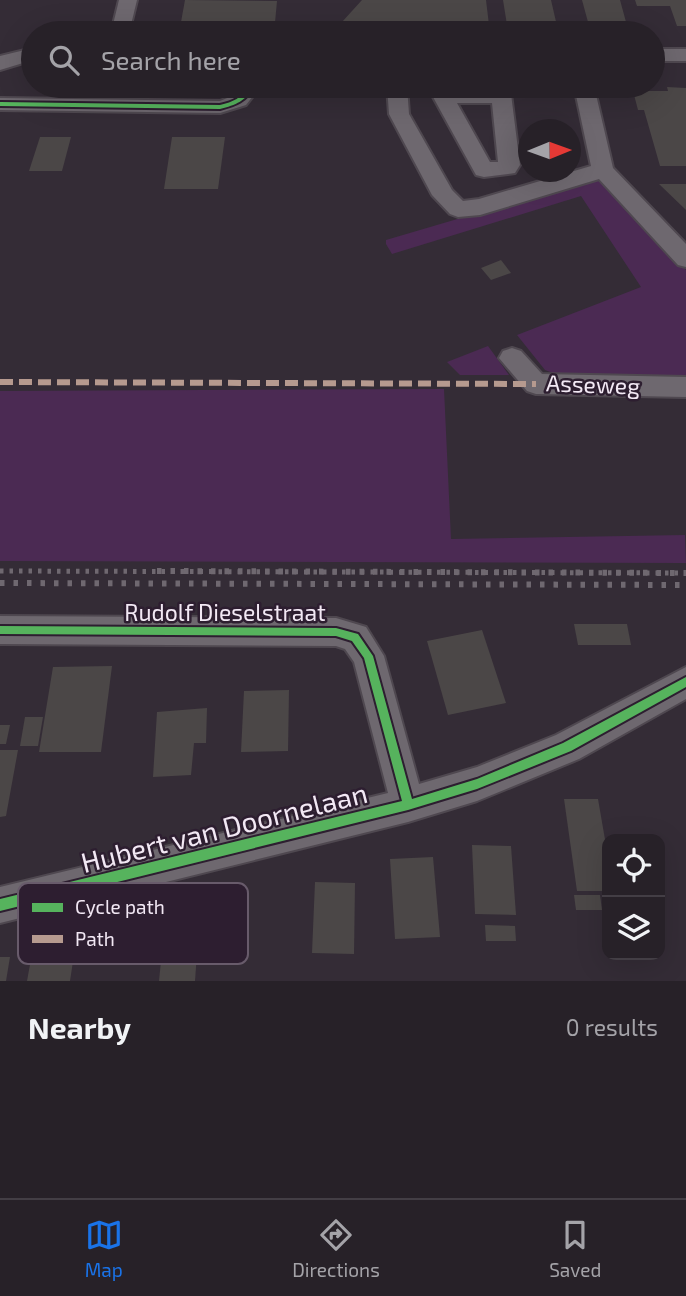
<!DOCTYPE html>
<style>
:root{--surface:#272128;--page:#2f2930;--text:#f1f3f6;--muted:#a4a3a8;--line:#433e45;--accent:#1a73e8}
body{margin:0;font-family:"Exo 2",sans-serif;background:var(--page);color:var(--text)}
.controls{position:absolute;right:21px;bottom:21px;display:grid;overflow:hidden;border-radius:14px;box-shadow:0 7px 28px #0002}
.controls button{width:63px;height:63px;display:grid;place-items:center;padding:0;border:0;border-bottom:2px solid var(--line);background:var(--surface);color:var(--text);font:35px sans-serif}
.compass{position:absolute;left:518px;top:119px;width:63px;height:63px;border-radius:50%;background:var(--surface);box-shadow:0 7px 28px #0002;rotate:89deg}
.list{margin:0;padding:0;list-style:none}
h2{display:flex;justify-content:space-between;align-items:center;height:91px;margin:0;padding:0 28px;font-size:30px}
h2 small{font-size:23px;font-weight:400;color:var(--muted)}
.icon{flex:none;width:38px;height:38px;fill:none;stroke:currentColor;stroke-width:2;stroke-linecap:round;stroke-linejoin:round}
.map{position:relative;flex:none;width:686px;height:981px;overflow:hidden}
.search{position:absolute;background:var(--surface);box-shadow:0 7px 28px #0002;left:21px;right:21px;top:21px;height:77px;display:flex;align-items:center;gap:18px;box-sizing:border-box;padding:0 24px;border-radius:38px;color:var(--muted);font-size:26px}
.sheet{height:217px;background:var(--surface)}
nav{display:flex;justify-content:space-around;align-items:center;box-sizing:border-box;height:98px;border-top:2px solid var(--line);background:var(--surface);font-size:19px;color:var(--muted)}
nav a{display:grid;justify-items:center;gap:4px}
nav .on{color:var(--accent)}
.map>svg:first-child{display:block}
.green{fill:#4b2a53}
.building{fill:#4b4747}
.lines{fill:none;stroke-linecap:round;stroke-linejoin:round}
.minor-casing{stroke:#4f4850;stroke-width:4}
.minor{fill:#6e686f;fill-rule:evenodd}
.rail-far1{stroke:#6f6870;stroke-width:5;stroke-dasharray:3.5 6;stroke-linecap:butt}
.rail{stroke:#6f6870;stroke-width:6;stroke-dasharray:4.5 9;stroke-linecap:butt}
.quiet{stroke:#b69a8f;stroke-width:6;stroke-dasharray:13 6;stroke-linecap:butt}
.cycleway-casing{stroke:#2d1e30;stroke-width:4}
.cycleway{fill:#56b35d;fill-rule:evenodd}
.labels{text-anchor:middle;dominant-baseline:central;stroke-width:5;stroke-linejoin:round;paint-order:stroke}
.street-label{font-size:23px;fill:#f2e8f4;stroke:#2d1e30}
.near-street-label{font-size:28px;fill:#f2e8f4;stroke:#2d1e30}
.key{fill:#2d1e30;stroke:#685b6b;stroke-width:2}
.key-label{font-size:19px;fill:#f2e8f4}
</style>
<div class="map">
<svg width="686" height="981" viewBox="0 0 686 981">
<rect width="100%" height="100%" fill="#342c36"/>
<g class="green">
<path d="M600,177L686,270V375H558L545,370L517,335L641,287L581,196L392,254L386,244V240Z"/>
<path d="M488,346L509,375H460L447,362Z"/>
<path d="M444,389L451,539L685,535L686,563L0,561V391Z"/>
</g>
<g class="building">
<path d="M185,0L277,1L274,33H179Z"/>
<path d="M362,0H486L489,25H396L388,33H332Z"/>
<path d="M503,0H551L557,26L507,25Z"/>
<path d="M582,0H620L626,22H623L624,26H592L591,22H588Z"/>
<path d="M635,0H686V26H677L670,6H637Z"/>
<path d="M667,87L686,88V166H660L644,110H638L633,91H668Z"/>
<path d="M40,137H71L62,171H29Z"/>
<path d="M172,137H225L218,189H164Z"/>
<path d="M659,184H686V210Z"/>
<path d="M501,260L511,273L491,280L481,268Z"/>
<path d="M574,624H627L631,645H578Z"/>
<path d="M482,630L506,703L448,715L427,641Z"/>
<path d="M112,666L101,752H39L53,667Z"/>
<path d="M289,690L288,751L241,752L244,691Z"/>
<path d="M207,708L206,743H194L191,775L153,777L157,712Z"/>
<path d="M25,717H43L38,746H20Z"/>
<path d="M0,725H10L6,744H0Z"/>
<path d="M0,750H18L6,816L0,817Z"/>
<path d="M564,799H598L607,851V891H577Z"/>
<path d="M472,845L511,846L516,915L475,914Z"/>
<path d="M433,857L440,937L395,939L390,859Z"/>
<path d="M315,882L355,883L354,954L312,953Z"/>
<path d="M574,895H600L602,910H576Z"/>
<path d="M166,911H200L195,981H159Z"/>
<path d="M485,925L515,926L516,941H486Z"/>
<path d="M33,948H75L70,981H27Z"/>
<path d="M0,957H10L6,981H0Z"/>
</g>
<g class="lines">
<g class="minor-casing">
<g id="minor">
<path d="M119,0H137L129,33H111Z"/>
<path d="M33,48V60L0,70V56Z"/>
<rect x="653" y="49" width="33" height="12"/>
<path d="M241,86H261L246,105L220,113L0,110V98L220,101L232,96Z"/>
<path d="M387,86H407L409,114L452,190L463,201L479,199L591,166L574,86H594L613,168L686,244V267L678,265L599,179L480,215L458,217L450,214L432,195L389,114Z"/>
<path d="M430,86H450L451,91H491L490,86H510L520,165L515,173L484,177L476,175L433,97ZM457,103H492L498,162H490Z"/>
<path d="M512,348L521,351L542,374L686,377V397L536,394L527,391L499,358L503,351Z"/>
<path d="M0,616L336,618L366,627L384,656L419,784L477,767L556,735L686,667V699L579,759L477,801L408,822L0,923V887L388,793L354,662L345,649L336,646L0,644Z"/>
</g>
</g>
<use href="#minor" class="minor"/>
<path class="rail-far1" d="M0,571L686,573"/>
<g class="rail">
<path d="M157,571L686,573"/>
<path d="M0,583L686,585"/>
</g>
<path class="quiet" d="M0,382L536,384"/>
<g class="cycleway-casing">
<g id="cycleway">
<path d="M248,86H254C246,101 236,105 220,109L0,106V102L220,105C233,102 242,98 248,86Z"/>
<path d="M0,626L336,628L358,634L373,656L412,799L477,779L563,743L686,677V687L571,751L477,789L408,810L0,911V899L402,801L364,658L352,641L336,636L0,634Z"/>
</g>
</g>
<use href="#cycleway" class="cycleway"/>
</g>
<g class="labels">
<g class="street-label">
<text transform="translate(593 384) rotate(2)">Asseweg</text>
<text x="225" y="612">Rudolf Dieselstraat</text>
</g>
<g class="near-street-label">
<text transform="translate(224 827) rotate(-14)">Hubert van Doornelaan</text>
</g>
</g>
<rect x="18" y="883" width="230" height="81" rx="10" class="key"/>
<rect x="32" y="903" width="31" height="9" fill="#56b35d"/>
<rect x="32" y="935" width="31" height="8" fill="#b69a8f"/>
<g class="key-label">
<text x="75" y="914">Cycle path</text>
<text x="75" y="946">Path</text>
</g>
</svg>
<div class="controls">
<button><svg class="icon" aria-label="locate" viewBox="0 0 24 24"><circle cx="12" cy="12" r="6"/><path d="M12 2v4M12 18v4M2 12h4M18 12h4"/></svg></button>
<button><svg class="icon" aria-label="layers" viewBox="0 0 24 24"><path d="M12 4l9 5-9 5-9-5zM3 14l9 5 9-5"/></svg></button>
</div>
<svg class="compass" viewBox="-18 -18 36 36"><path d="M0-13l5 13h-10z" fill="#e53935"/><path d="M0 13l5-13h-10z" fill="#a4a3a8"/></svg>
<div class="search"><svg class="icon" aria-label="search" viewBox="0 0 24 24"><circle cx="10" cy="10" r="6"/><path d="M15 15l6 6"/></svg>Search here</div>
</div>
<section class="sheet">
<h2>Nearby<small>0 results</small></h2>
<ul class="list">
</ul>
</section>
<nav>
<a class="on"><svg class="icon" aria-label="map" viewBox="0 0 24 24"><path d="M3 6l6-2 6 2 6-2v14l-6 2-6-2-6 2zM9 4v14M15 6v14"/></svg>Map</a>
<a><svg class="icon" aria-label="directions" viewBox="0 0 24 24"><path d="M12 3l9 9-9 9-9-9zM9 14v-3h6M13 9l2 2-2 2"/></svg>Directions</a>
<a><svg class="icon" aria-label="saved" viewBox="0 0 24 24"><path d="M7 4h10v16l-5-4-5 4z"/></svg>Saved</a>
</nav>
